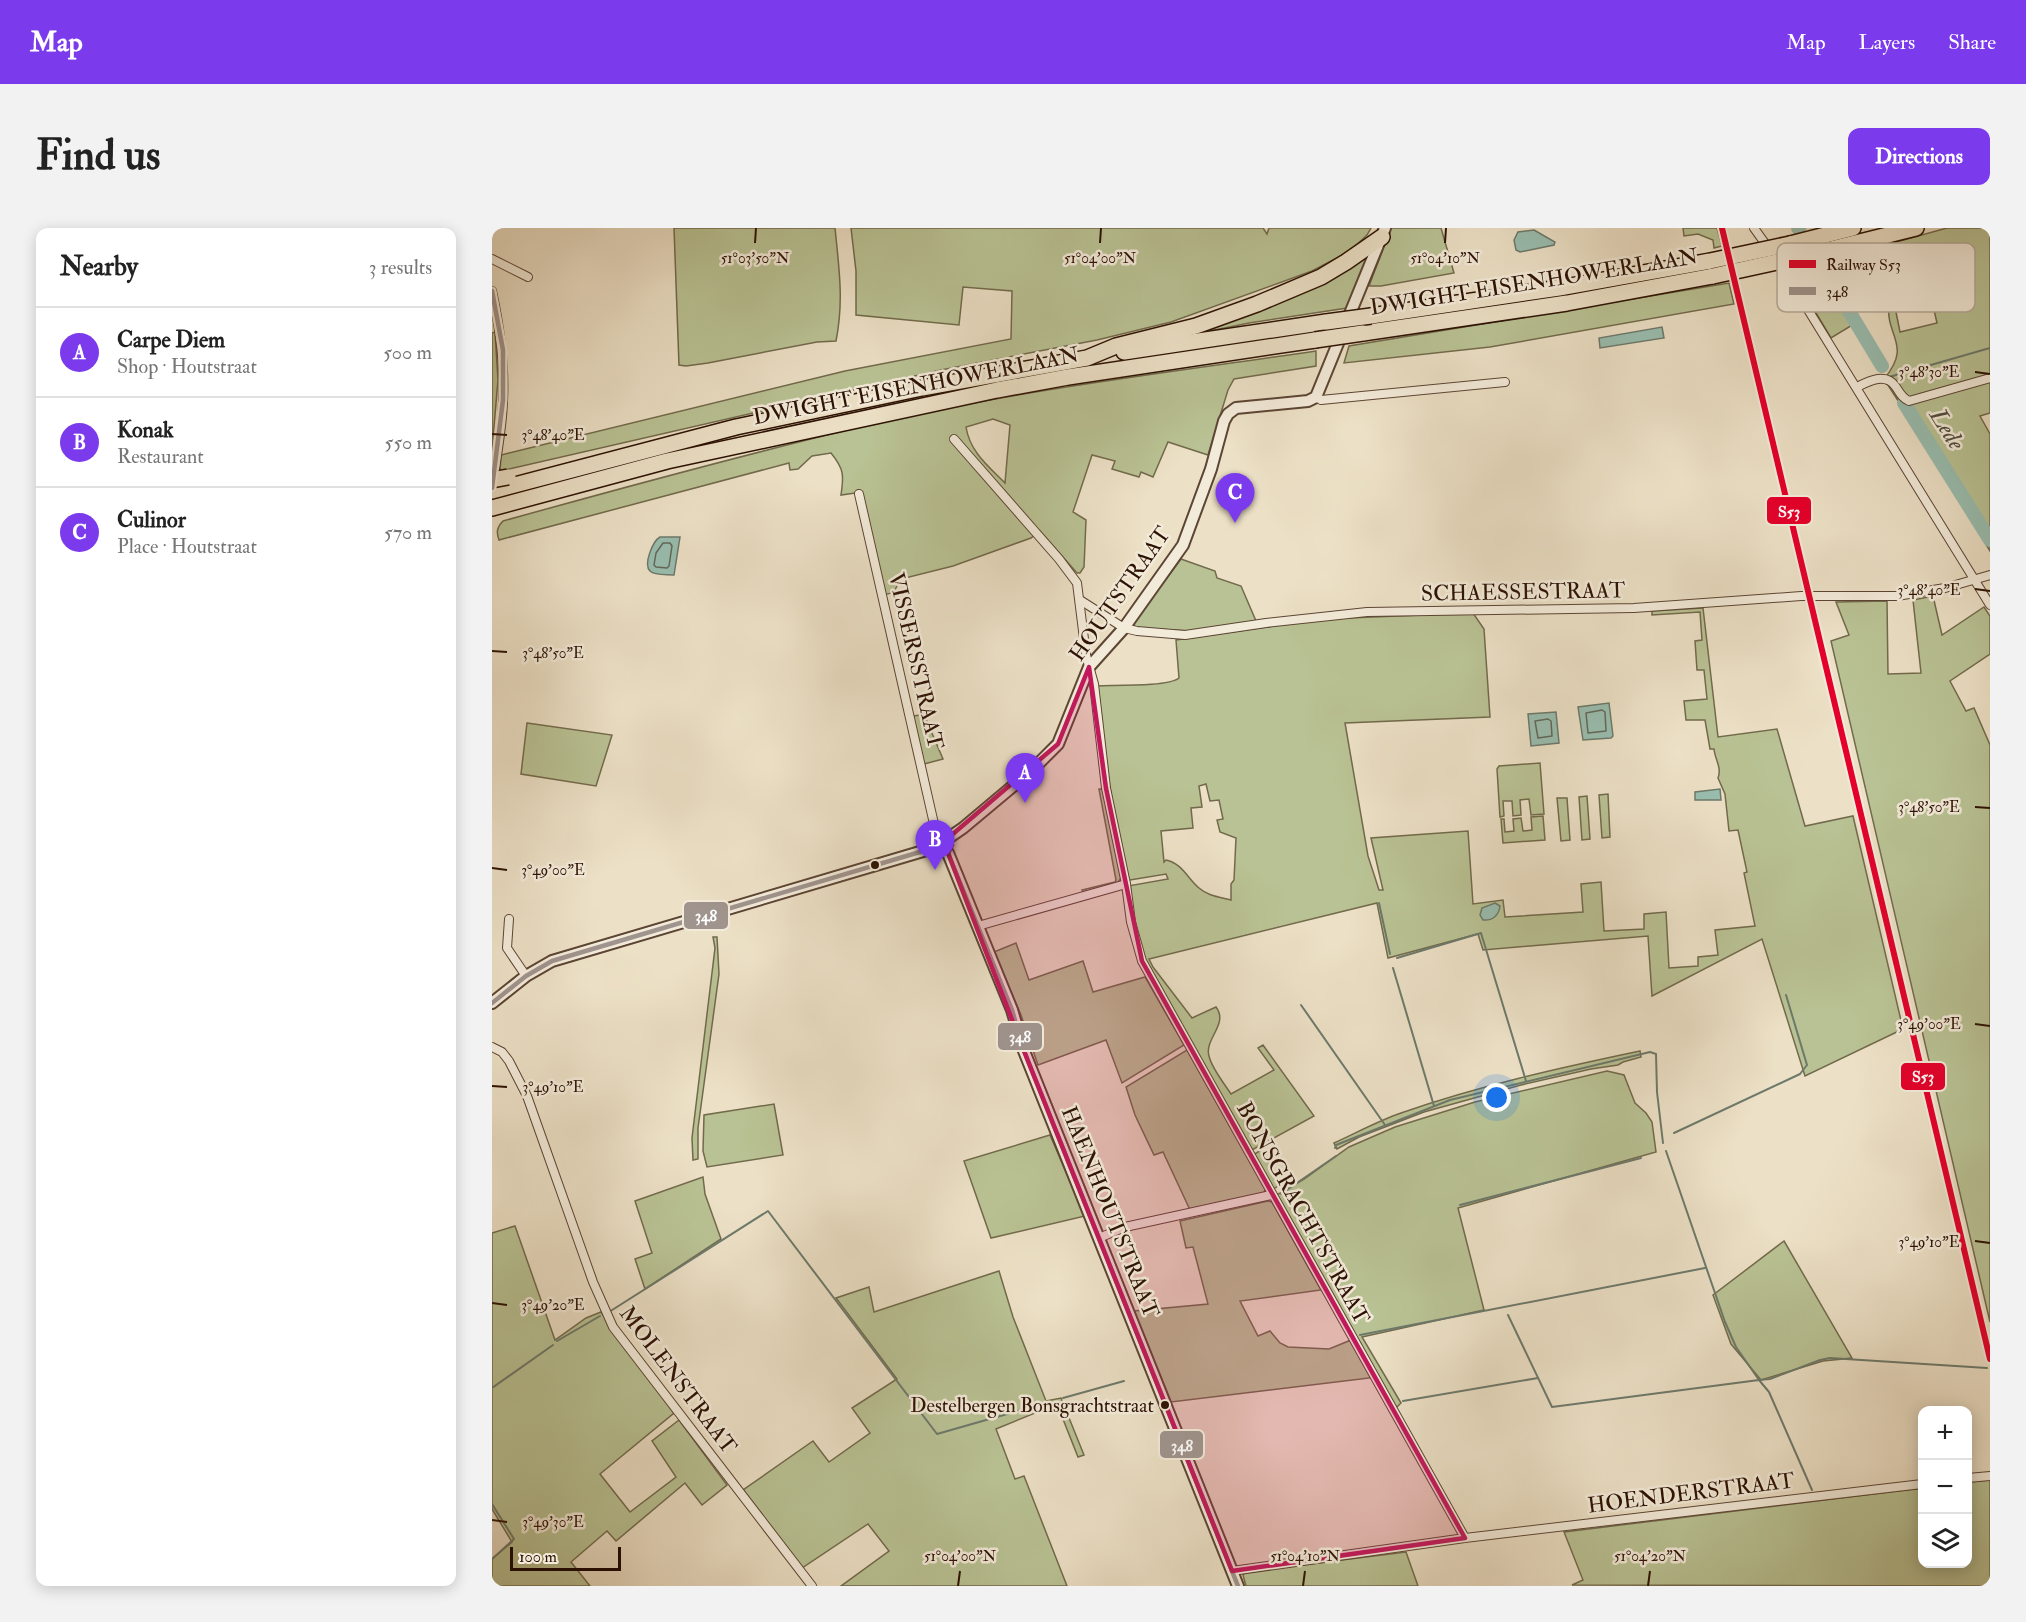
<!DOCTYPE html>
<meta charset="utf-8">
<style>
:root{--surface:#fff;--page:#f2f2f2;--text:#222;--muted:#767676;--line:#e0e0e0;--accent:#7c3aed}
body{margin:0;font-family:"IM FELL Double Pica",serif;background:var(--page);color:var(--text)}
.controls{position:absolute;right:18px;bottom:18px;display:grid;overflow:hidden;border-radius:12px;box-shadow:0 3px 15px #0003}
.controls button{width:54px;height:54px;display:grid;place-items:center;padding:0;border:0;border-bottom:2px solid var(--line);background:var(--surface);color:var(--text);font:30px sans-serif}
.scale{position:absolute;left:18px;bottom:15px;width:111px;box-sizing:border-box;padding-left:6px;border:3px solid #2c1103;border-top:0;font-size:16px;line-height:21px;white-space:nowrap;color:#2c1103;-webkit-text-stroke:4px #f3ebda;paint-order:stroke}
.you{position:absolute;left:1005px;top:870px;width:21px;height:21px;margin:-15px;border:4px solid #fff;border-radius:50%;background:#1a73e8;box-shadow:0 0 0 9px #1a73e833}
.badge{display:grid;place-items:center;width:39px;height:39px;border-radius:50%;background:var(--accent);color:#fff;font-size:20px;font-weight:700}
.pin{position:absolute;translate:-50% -50px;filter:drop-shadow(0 2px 3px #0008)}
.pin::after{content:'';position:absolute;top:32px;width:21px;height:18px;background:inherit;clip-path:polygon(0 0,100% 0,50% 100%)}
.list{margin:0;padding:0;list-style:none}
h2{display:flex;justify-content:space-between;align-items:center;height:78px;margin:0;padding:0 24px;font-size:26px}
h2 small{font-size:20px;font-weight:400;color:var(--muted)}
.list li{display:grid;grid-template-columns:39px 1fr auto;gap:18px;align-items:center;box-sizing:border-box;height:90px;padding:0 24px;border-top:2px solid var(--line)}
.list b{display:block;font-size:22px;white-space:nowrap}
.list p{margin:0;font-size:20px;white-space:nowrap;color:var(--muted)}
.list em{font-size:20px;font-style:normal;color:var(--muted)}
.icon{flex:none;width:33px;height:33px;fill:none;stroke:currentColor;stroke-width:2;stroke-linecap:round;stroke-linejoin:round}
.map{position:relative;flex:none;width:1498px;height:1358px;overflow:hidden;border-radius:12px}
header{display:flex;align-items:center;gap:36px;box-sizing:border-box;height:84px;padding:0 30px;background:var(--accent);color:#fff}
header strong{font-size:28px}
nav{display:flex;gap:33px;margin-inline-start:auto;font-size:21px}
.intro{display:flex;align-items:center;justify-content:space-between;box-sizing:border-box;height:144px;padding:0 36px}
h1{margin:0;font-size:42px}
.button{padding:15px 27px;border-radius:12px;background:var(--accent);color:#fff;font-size:21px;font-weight:700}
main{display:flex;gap:36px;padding:0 36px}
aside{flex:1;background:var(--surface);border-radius:12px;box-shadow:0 3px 15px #0003}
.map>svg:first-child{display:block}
.green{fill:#b9c294;stroke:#726a4c;stroke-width:1.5;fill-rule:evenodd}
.water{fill:#99beb0;stroke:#6d796b;stroke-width:1.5}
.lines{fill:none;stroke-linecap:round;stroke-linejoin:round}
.shore{stroke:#62685a;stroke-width:1.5}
.stream{stroke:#6d796b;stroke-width:2}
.river{stroke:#99beb0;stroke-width:14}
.minor-casing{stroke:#5c4534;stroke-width:10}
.tertiary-casing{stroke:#5c4534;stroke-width:14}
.motorway-casing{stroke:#2c1103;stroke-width:18}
.minor{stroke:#f3ebda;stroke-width:8}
.tertiary{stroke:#f3ebda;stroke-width:10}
.motorway{stroke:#ece0c6;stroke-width:15}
.motorway-bridge-casing{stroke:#2c1103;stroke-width:18;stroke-linecap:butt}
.motorway-bridge{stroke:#ece0c6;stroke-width:15}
.bus-1-casing{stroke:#f3ebda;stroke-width:9}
.bus-1{stroke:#a0948e;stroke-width:4.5}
.rail-1-casing{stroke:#f3ebda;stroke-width:10}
.rail-1{stroke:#e4002b;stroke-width:6}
.marked{fill:#c2185b;fill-opacity:0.2;stroke:#c2185b;stroke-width:4.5;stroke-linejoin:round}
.ticks{fill:none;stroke:#2c1103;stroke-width:2}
.bus-dot{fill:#2c1103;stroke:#f3ebda;stroke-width:2}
.labels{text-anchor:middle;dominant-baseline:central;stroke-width:5;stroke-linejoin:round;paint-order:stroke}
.bus-label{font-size:20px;fill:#2c1103;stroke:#f3ebda;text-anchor:end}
.street-label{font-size:22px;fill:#2c1103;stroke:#f3ebda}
.water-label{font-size:24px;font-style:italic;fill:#524e40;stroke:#f3ebda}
.key{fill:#f3ebda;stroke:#b7aa9a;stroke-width:1.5}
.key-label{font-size:16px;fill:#2c1103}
.ticks-label{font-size:15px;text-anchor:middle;fill:#2c1103;stroke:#f3ebda;stroke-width:5;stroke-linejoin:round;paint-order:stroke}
.line-badge{stroke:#f3ebda;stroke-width:2}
.badge-label{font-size:16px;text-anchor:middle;font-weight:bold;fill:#fff}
</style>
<header>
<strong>Map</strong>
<nav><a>Map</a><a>Layers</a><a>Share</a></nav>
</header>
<div class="intro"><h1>Find us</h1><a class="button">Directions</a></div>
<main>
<aside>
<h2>Nearby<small>3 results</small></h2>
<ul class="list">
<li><span class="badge">A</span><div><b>Carpe Diem</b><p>Shop · Houtstraat</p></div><em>500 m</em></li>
<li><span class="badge">B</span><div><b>Konak</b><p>Restaurant</p></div><em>550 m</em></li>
<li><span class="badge">C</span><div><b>Culinor</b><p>Place · Houtstraat</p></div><em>570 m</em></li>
</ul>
</aside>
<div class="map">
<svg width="1498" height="1358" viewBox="0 0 1498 1358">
<rect width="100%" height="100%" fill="#ece0c6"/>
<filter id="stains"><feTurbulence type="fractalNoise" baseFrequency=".00333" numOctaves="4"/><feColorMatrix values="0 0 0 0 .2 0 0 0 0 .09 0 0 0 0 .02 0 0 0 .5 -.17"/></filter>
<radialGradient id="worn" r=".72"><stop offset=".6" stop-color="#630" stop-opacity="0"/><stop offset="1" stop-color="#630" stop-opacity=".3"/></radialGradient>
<g class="green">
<path d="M182,0H343C347,40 352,73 344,113L325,114L216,135L194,138L187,137Z"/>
<path d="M359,0H771L775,6L777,0H879L875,7L858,23L820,43L679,94L605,112L449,142L8,243L9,227L353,143L519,111L520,63L471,59L467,97L364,87V43Z"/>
<path d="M899,0H949L962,45L889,58H877Z"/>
<path d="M1191,0H1225L1230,18L1222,20L1221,12L1206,6L1192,8Z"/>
<path d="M1455,0H1498V185L1488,188L1498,206V323L1427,205L1392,151C1421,116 1393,109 1397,76L1402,74L1408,104L1445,95L1429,26L1376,39L1380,55L1356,61L1367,82L1358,89L1362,96L1339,110L1299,43Z"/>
<path d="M878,24L855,80L757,95L708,105Z"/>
<path d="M1237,55L1242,76L998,119L852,135L857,118Z"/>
<path d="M3,104L6,152L0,222V105Z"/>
<path d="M824,123V138L742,151L736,162L716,227L676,214L661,249L649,244L647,249L620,241L623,233L600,227L581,284L594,292L592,339L588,345H585L548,303L539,310L461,338L405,352C406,361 402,366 393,366L370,264L349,267C352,247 352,241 339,225L320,228L306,241L298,242L297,235L7,312C4,304 5,299 11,293C137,258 265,223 393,193C535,161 681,144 824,123ZM501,191L518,197L513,255C496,238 478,224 474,199Z"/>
<path d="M689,331L723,343L725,350L749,358L764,393L700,403L644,400L641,395Z"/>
<path d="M1441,368L1450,407L1492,379L1498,388V426L1458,453L1474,483L1482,480L1498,517V1094L1339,413L1357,407L1344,374L1395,373L1396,446L1429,445L1421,372Z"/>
<path d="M1211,380L1226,509L1285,501L1313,598L1361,588L1411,801L1313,848L1270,711L1160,768L1156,708L991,722L986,706L896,730L885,675L657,731L661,739L700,790L724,779C737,796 712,811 717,828C720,841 732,855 739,866L782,842L766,820L771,817L822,888L758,923L705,824L657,741L648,720L636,658L676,651L674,646L638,652L635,651L618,560L604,458C621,457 676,459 687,450L684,412L831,391L981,385L992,401L998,489L853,495L876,628L887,662H891L879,610L976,603L981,676L1011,672L1013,689L1091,684L1089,656L1109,654L1112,703L1152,701V686L1174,684L1177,740L1206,738V729L1226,727L1223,702L1263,698L1252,645L1255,644L1246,602L1237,603L1233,566L1226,550C1230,539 1223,532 1222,521H1218L1213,492H1194L1192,473L1215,471L1212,442H1205L1203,413L1210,412L1208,384L1160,387V383ZM714,556L718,573L727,572L731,591L725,592L728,604L744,610L742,652L739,656V672C728,669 716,668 707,660C695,650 691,636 674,632L672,634L669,603L701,600L699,580L710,579L707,558Z"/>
<path d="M429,487L433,489L451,531L432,536L421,488Z"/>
<path d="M35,495L120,507L104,558L29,546Z"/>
<path d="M1048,535L1052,586L1039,587L1037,571L1028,572L1029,587L1021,588L1020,573H1011L1012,588L1008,589L1005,541L1007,538Z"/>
<path d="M607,561H611L629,650L625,656L591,664L590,662L623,654L624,652Z"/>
<path d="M1116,566L1118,609L1110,610L1107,567Z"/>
<path d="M1095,568L1098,611L1090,612L1087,569Z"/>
<path d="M1065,570H1075L1078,612L1069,613Z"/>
<path d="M1051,588L1053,612L1011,615L1009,591H1012L1013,604L1022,603L1021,591L1029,590L1031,603L1040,602L1039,589Z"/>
<path d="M221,709H225L227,746L206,900V931L201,932L200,910L223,720Z"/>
<path d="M524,715L537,752L591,733L601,764L653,749L692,817L630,855L614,812L546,837L529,787L502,724Z"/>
<path d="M695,822L773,961L772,966L698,982L671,924L662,927L643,887L634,859Z"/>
<path d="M1148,823L1149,829L1131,834L1126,837L1099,841L1029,857L932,884L867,909L845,921L842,915C864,905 886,893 909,885C986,858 1067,840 1148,823Z"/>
<path d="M1115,843L1132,847L1143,875L1154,885L1160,894L1164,924L966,980L992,1082L870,1109L909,1175L904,1180L885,1149L679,1174L642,1083L716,1076L701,1019L694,1020L688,993L776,973L780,974L829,1062L748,1073L766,1108L778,1103L788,1115L796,1119L837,1121L859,1112L783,968L812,951L857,919L903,899L983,874Z"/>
<path d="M282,876L291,927L215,939L211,923L212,887Z"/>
<path d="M558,907L593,988L499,1010L472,933Z"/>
<path d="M769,922L789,956L780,962L761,927Z"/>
<path d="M211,949L213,966L229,1011L153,1061L143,1031L160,1025L143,973Z"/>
<path d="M23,998L63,1112L94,1090L109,1084L182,1185L108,1246L138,1284L184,1249L160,1213L187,1192L235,1257L210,1277L193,1255L124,1313L115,1303L79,1334L98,1358H0V1331L20,1314L0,1281V1005Z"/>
<path d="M1292,1013L1360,1130L1331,1133L1269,1152L1239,1116L1221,1067Z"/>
<path d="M507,1043L521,1089L554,1173L569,1170L592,1227L586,1229L565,1176L504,1201L523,1251L532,1248L575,1358H349L397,1323L376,1296L310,1340L251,1262L321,1213L337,1234L378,1205L360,1180L405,1151L344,1070L377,1059L382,1084Z"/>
<path d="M1498,1252V1358L1080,1357L1091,1352L1072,1304L1430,1260V1336H1476V1254Z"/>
<path d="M914,1324L926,1358H754L751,1347L754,1344Z"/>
</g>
<g class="water">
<path d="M1042,2L1063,14L1062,17L1028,24L1024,22L1022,12L1026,4Z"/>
<path d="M1170,99L1172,110L1108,120L1107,110Z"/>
<path d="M168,309H188L182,347C176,346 163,348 158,343C151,336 161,313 168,309Z"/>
<path d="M1117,475L1121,508L1119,510L1091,512L1086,479Z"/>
<path d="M1064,484L1067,515L1039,518L1036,486Z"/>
<path d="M1228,561L1229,572H1203V564Z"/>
<path d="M1003,675L1008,678C1007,687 1001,693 991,692L988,687L990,680Z"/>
</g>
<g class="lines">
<g class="shore">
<path d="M171,315H178L180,318L177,338L175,340L164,339L162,337L164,325Z"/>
<path d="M1110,482L1113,484L1114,503L1096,505L1094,485Z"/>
<path d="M1056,491L1059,493L1060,508L1046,510L1043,493Z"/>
</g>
<g class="stream">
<path d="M1397,149L1498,120"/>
<path d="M887,675L898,726"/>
<path d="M905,730L989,705L1034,853"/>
<path d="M901,740L942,878"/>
<path d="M809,777L893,897"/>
<path d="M1182,905L1308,846L1315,837L1294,767"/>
<path d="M843,920L844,917L958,872L1158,824L1164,826L1165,864L1171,915"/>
<path d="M1174,923L1233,1094L1244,1119L1267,1152L1278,1151L1328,1132L1338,1130L1495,1140"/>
<path d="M789,966L844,928"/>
<path d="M968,977L1149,930"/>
<path d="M117,1084L276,983L445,1206L557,1174"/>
<path d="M1016,1087L1060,1179L1267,1152L1277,1164L1320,1262"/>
<path d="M868,1107L1213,1040"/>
<path d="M65,1113L108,1088"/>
<path d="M0,1160L61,1117"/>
<path d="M571,1170L632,1153"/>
<path d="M911,1173L1046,1150"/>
<path d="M0,1276L22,1311L0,1331"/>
</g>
<g class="river">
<path d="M1306,0L1307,1"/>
<path d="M1328,35L1390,138"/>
<path d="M1412,175L1498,312"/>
</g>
<g class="minor-casing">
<g id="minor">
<path d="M1262,0L1277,21"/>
<path d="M0,31L36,49"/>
<path d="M1286,33L1498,377"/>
<path d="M0,63C8,100 13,136 11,174C10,200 5,227 1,253"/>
<path d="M1365,159C1377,153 1394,144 1404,159C1408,165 1410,170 1417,173L1498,150"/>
<path d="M824,169L829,172L1013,154"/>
<path d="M462,211L567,331L585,355L594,427L602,456L614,560L634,656L639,694L650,733L973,1310"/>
<path d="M367,266L445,609"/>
<path d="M588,372L632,400L645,403L693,407L774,395L875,384L1142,380L1309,368H1405L1453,360L1498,347"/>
<path d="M17,691L15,720L34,748"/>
<path d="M486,698L634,656"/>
<path d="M0,819L10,824L17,833L35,868L101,1054L121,1099L320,1358"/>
<path d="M607,1010L633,999L779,967"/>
<path d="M1476,1250L1498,1248"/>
<path d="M740,1343L973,1310L1430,1256"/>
</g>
</g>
<g class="tertiary-casing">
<g id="tertiary">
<path d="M455,611L471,600L539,543L566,516L597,439L632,400L691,317L719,241L732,193L736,186L744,180L816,173L824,169L893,0"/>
<path d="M438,621C437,611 446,605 455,611"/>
<path d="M456,625L520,782L532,823L746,1358"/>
<path d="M0,775L34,748L60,733L438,621"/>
</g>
</g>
<g class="motorway-casing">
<g id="motorway">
<path d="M1298,16L1361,0"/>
<path d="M1307,29L1424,0"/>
<path d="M879,88L1067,60L1218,33"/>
<path d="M871,105L1075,75L1221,48"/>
<path d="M632,124L834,94"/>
<path d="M0,263L244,199L430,160L595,130L624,118L704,98L765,76L829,49L854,34L890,9"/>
<path d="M0,280L175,233L505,162L576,149L823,112"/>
</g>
</g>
<use href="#minor" class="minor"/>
<use href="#tertiary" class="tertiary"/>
<use href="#motorway" class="motorway"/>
<g class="motorway-bridge-casing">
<g id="motorway-bridge">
<path d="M1218,33L1298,16"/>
<path d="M1221,48L1307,29"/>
<path d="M834,94L879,88"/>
<path d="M823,112L871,105"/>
<path d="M0,252L16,249"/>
</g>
</g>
<use href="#motorway-bridge" class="motorway-bridge"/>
<g class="bus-1-casing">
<g id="bus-1">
<path d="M0,63L11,122V172L0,260"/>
<path d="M456,625L520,782L532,823L746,1358"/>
<path d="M0,775L34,748L60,733L438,621"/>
</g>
</g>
<use href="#bus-1" class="bus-1"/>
<g class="rail-1-casing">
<path id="rail-1" d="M1230,0L1498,1131"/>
</g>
<use href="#rail-1" class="rail-1"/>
</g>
<path class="marked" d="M597,439L614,560L650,733L973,1310L740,1343L532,823L456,625L460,617L455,611L566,516Z"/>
<path class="ticks" d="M263,15L264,0M608,15L609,0M953,15L954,0M1483,144L1498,146M0,206L15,207M1483,361L1498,363M0,423L15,424M1483,579L1498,580M0,640L15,642M1483,796L1498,798M0,858L15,859M1483,1013L1498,1015M0,1075L15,1077M0,1292L15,1294M466,1358L468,1343M811,1358L813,1343M1156,1358L1158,1343"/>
<g class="bus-dot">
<circle cx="383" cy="637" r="5"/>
<circle cx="673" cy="1177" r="5"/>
</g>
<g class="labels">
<g class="bus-label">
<text x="662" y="1177">Destelbergen Bonsgrachtstraat</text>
</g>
<g class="street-label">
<text transform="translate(1042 54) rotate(-9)">DWIGHT EISENHOWERLAAN</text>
<text transform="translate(424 158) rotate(-11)">DWIGHT EISENHOWERLAAN</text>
<text transform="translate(1031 364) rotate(-1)">SCHAESSESTRAAT</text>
<text transform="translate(628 366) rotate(-55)">HOUTSTRAAT</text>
<text transform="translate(424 433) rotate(77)">VISSERSSTRAAT</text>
<text transform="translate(618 984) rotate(68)">HAENHOUTSTRAAT</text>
<text transform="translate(811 985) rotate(61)">BONSGRACHTSTRAAT</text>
<text transform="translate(186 1152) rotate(53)">MOLENSTRAAT</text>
<text transform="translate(1199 1265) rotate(-7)">HOENDERSTRAAT</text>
</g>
<g class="water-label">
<text transform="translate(1455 201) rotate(58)">Lede</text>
</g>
</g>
<rect x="1285" y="15" width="198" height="69" rx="9" class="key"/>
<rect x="1297" y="32" width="27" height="8" fill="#e4002b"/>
<rect x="1297" y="59" width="27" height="8" fill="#a0948e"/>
<g class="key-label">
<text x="1334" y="42">Railway S53</text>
<text x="1334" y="69">348</text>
</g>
<g class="ticks-label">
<text x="263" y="35">51°03'50"N</text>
<text x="608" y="35">51°04'00"N</text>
<text x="953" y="35">51°04'10"N</text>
<text x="1437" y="149">3°48'30"E</text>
<text x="61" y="212">3°48'40"E</text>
<text x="1437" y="367">3°48'40"E</text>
<text x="61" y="430">3°48'50"E</text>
<text x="1437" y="584">3°48'50"E</text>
<text x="61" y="647">3°49'00"E</text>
<text x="1437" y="801">3°49'00"E</text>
<text x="61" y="864">3°49'10"E</text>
<text x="1437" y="1019">3°49'10"E</text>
<text x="61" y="1082">3°49'20"E</text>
<text x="61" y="1299">3°49'30"E</text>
<text x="468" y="1333">51°04'00"N</text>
<text x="813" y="1333">51°04'10"N</text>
<text x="1158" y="1333">51°04'20"N</text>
</g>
<g class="line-badge">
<rect x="1274" y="268" width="46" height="29" rx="6" fill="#e4002b"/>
<rect x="191" y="673" width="46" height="29" rx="6" fill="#a0948e"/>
<rect x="505" y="794" width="46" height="29" rx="6" fill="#a0948e"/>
<rect x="1408" y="834" width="46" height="29" rx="6" fill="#e4002b"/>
<rect x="667" y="1202" width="45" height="29" rx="6" fill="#a0948e"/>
</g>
<g class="badge-label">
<text x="1297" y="289">S53</text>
<text x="214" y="693">348</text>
<text x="528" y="814">348</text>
<text x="1431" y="854">S53</text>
<text x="690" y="1223">348</text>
</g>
<rect width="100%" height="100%" filter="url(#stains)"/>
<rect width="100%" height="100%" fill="url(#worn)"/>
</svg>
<div class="controls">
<button>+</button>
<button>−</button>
<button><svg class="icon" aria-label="layers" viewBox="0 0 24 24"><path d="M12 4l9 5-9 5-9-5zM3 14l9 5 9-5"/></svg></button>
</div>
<div class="scale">100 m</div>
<div class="you"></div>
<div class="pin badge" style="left:533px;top:575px">A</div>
<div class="pin badge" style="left:443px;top:642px">B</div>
<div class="pin badge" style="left:743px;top:295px">C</div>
</div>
</main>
